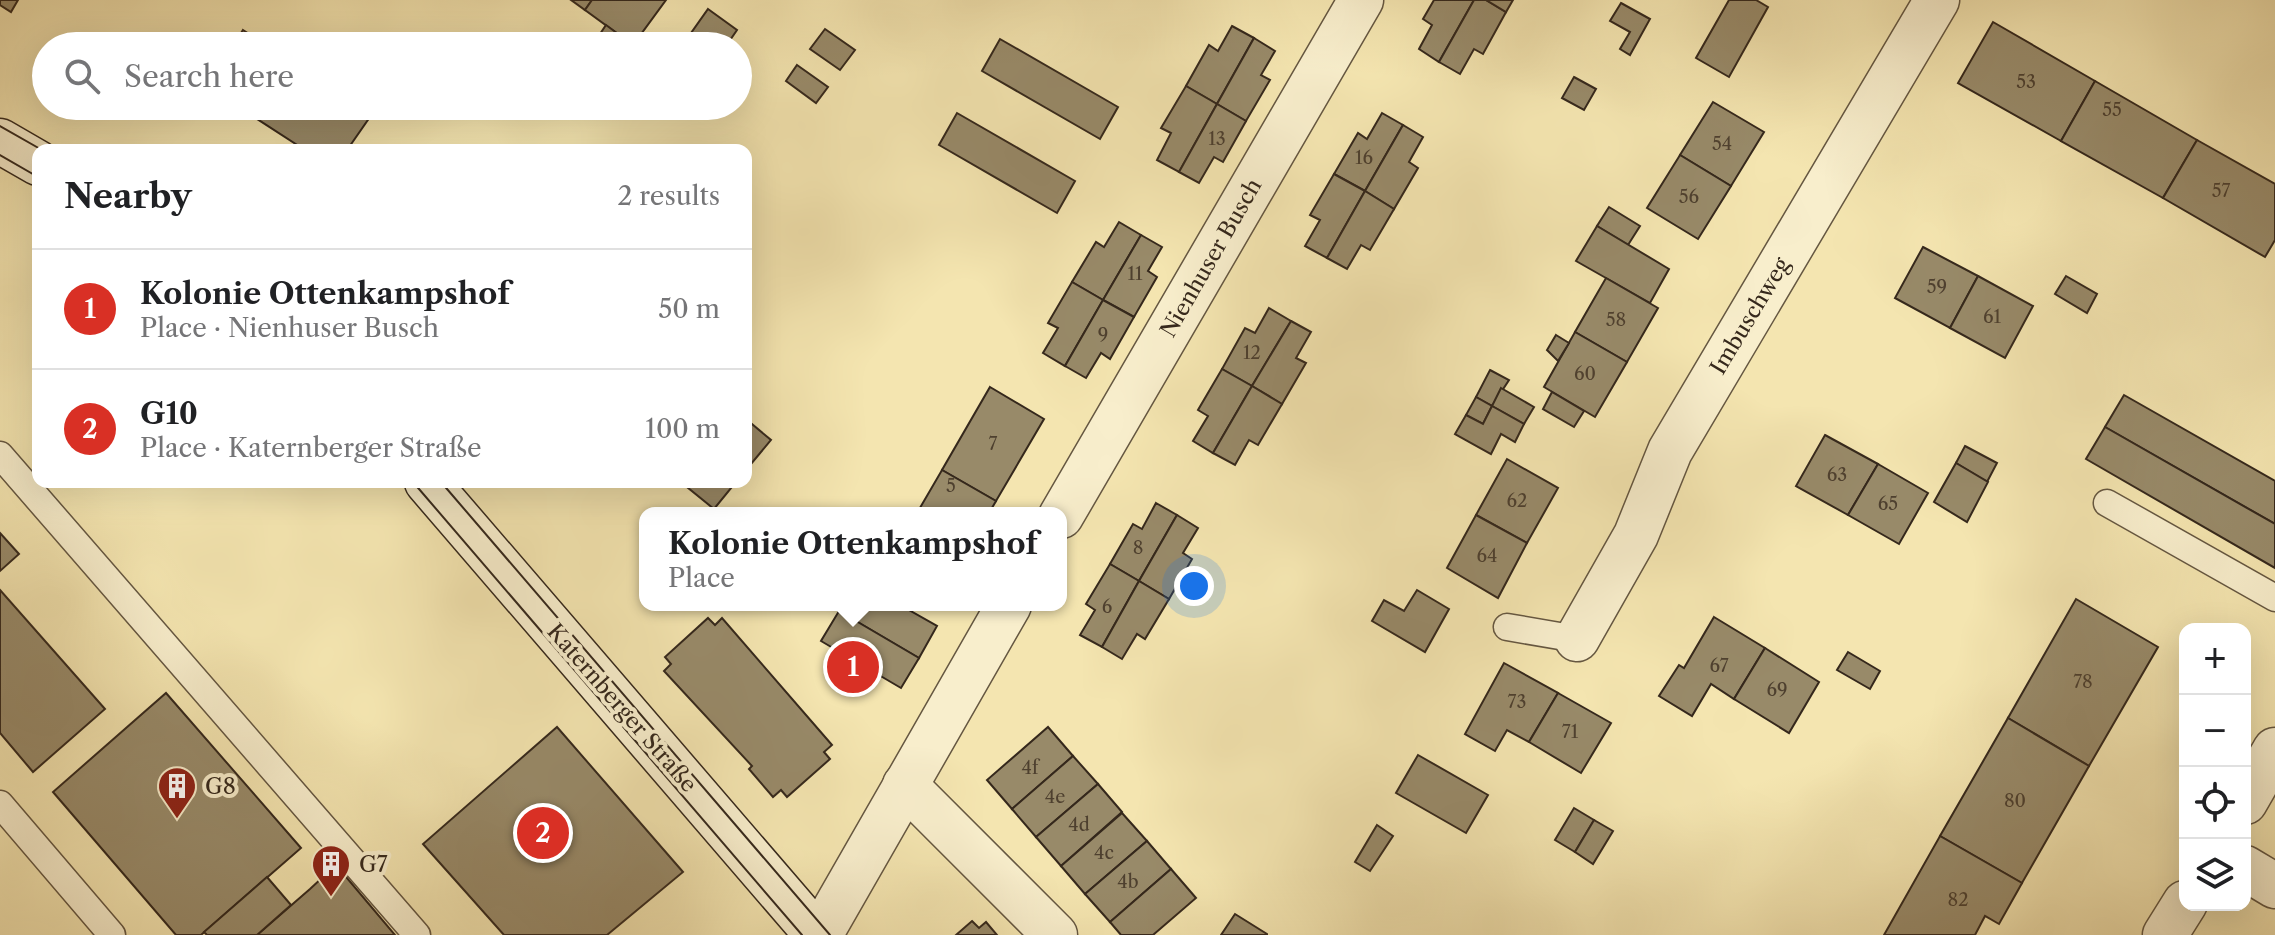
<!DOCTYPE html>
<meta charset="utf-8">
<style>
:root{--surface:#fff;--page:#f6f6f6;--text:#202124;--muted:#757577;--line:#e0e0e0;--accent:#d93025}
body{margin:0;font-family:"Libre Caslon Text",serif;background:var(--page);color:var(--text)}
.controls{position:absolute;right:24px;bottom:24px;display:grid;overflow:hidden;border-radius:16px;box-shadow:0 8px 32px #0002}
.controls button{width:72px;height:72px;display:grid;place-items:center;padding:0;border:0;border-bottom:2px solid var(--line);background:var(--surface);color:var(--text);font:40px sans-serif}
.you{position:absolute;left:1194px;top:586px;width:28px;height:28px;margin:-20px;border:6px solid #fff;border-radius:50%;background:#1a73e8;box-shadow:0 0 0 12px #1a73e833}
.badge{display:grid;place-items:center;width:52px;height:52px;border-radius:50%;background:var(--accent);color:#fff;font-size:26px;font-weight:700}
.pin{position:absolute;translate:-50% -50%;border:4px solid #fff;box-shadow:0 2px 8px #0006}
.popup{position:absolute;left:639px;top:507px;width:428px;height:104px;box-sizing:border-box;display:grid;place-content:center;border-radius:16px;background:var(--surface);filter:drop-shadow(0 2px 6px #0005);font-size:26px;white-space:nowrap;color:var(--muted)}
.popup b{font-size:30px;color:var(--text)}
.popup::after{content:'';position:absolute;left:50%;top:100%;margin-left:-16px;border:16px solid transparent;border-top-color:var(--surface)}
.list{margin:0;padding:0;list-style:none}
h2{display:flex;justify-content:space-between;align-items:center;height:104px;margin:0;padding:0 32px;font-size:34px}
h2 small{font-size:26px;font-weight:400;color:var(--muted)}
.list li{display:grid;grid-template-columns:52px 1fr auto;gap:24px;align-items:center;box-sizing:border-box;height:120px;padding:0 32px;border-top:2px solid var(--line)}
.list b{display:block;font-size:30px;white-space:nowrap}
.list p{margin:0;font-size:26px;white-space:nowrap;color:var(--muted)}
.list em{font-size:26px;font-style:normal;color:var(--muted)}
.icon{flex:none;width:44px;height:44px;fill:none;stroke:currentColor;stroke-width:2;stroke-linecap:round;stroke-linejoin:round}
.map{position:relative;flex:none;width:2275px;height:935px;overflow:hidden}
.search{position:absolute;background:var(--surface);box-shadow:0 8px 32px #0002;left:32px;top:32px;width:720px;height:88px;display:flex;align-items:center;gap:20px;box-sizing:border-box;padding:0 28px;border-radius:44px;color:var(--muted);font-size:30px}
.panel{position:absolute;background:var(--surface);box-shadow:0 8px 32px #0002;left:32px;top:144px;width:720px;height:344px;border-radius:16px}
.map>svg:first-child{display:block}
.building{fill:#988a69;stroke:#35281c;stroke-width:2}
.lines{fill:none;stroke-linecap:round;stroke-linejoin:round}
.service-casing{stroke:#655741;stroke-width:29}
.minor-casing{stroke:#655741;stroke-width:47}
.secondary-casing{stroke:#35281c;stroke-width:47}
.service{stroke:#f8eecc;stroke-width:26}
.minor{stroke:#f8eecc;stroke-width:44}
.secondary{stroke:#f8eecc;stroke-width:44}
.tram{stroke:#35281c;stroke-width:2}
.labels{text-anchor:middle;dominant-baseline:central;stroke-width:8;stroke-linejoin:round;paint-order:stroke}
.number-label{font-size:18px;fill:#4e402f}
.street-label{font-size:22px;fill:#35281c;stroke:#f8eecc}
.poi-label{font-size:22px;fill:#35281c;stroke:#f8eecc;text-anchor:start}
</style>
<div class="map">
<svg width="2275" height="935" viewBox="0 0 2275 935">
<rect width="100%" height="100%" fill="#f4e5b0"/>
<filter id="stains"><feTurbulence type="fractalNoise" baseFrequency=".0025" numOctaves="4"/><feColorMatrix values="0 0 0 0 .2 0 0 0 0 .09 0 0 0 0 .02 0 0 0 .5 -.17"/></filter>
<radialGradient id="worn" r=".72"><stop offset=".6" stop-color="#630" stop-opacity="0"/><stop offset="1" stop-color="#630" stop-opacity=".3"/></radialGradient>
<g class="building">
<path d="M0,0H18L11,12L0,5Z"/>
<path d="M571,0H592L585,10Z"/>
<path d="M592,0H666L633,45L585,10Z"/>
<path d="M1434,0H1474L1439,62L1419,49L1432,25L1423,19Z"/>
<path d="M1474,0H1486L1506,12L1483,54L1474,49L1460,74L1439,62Z"/>
<path d="M1486,0H1513L1506,12Z"/>
<path d="M1729,0H1756L1768,7L1729,77L1696,58Z"/>
<path d="M1621,3L1650,19L1630,55L1620,49L1630,32L1610,21Z"/>
<path d="M708,9L737,30L726,46H689L684,43Z"/>
<path d="M1993,22L2095,81L2061,141L1958,83Z"/>
<path d="M606,25L633,45V46H592Z"/>
<path d="M1232,26L1254,38L1217,104L1186,86L1209,45L1218,51Z"/>
<path d="M825,29L855,50L840,70L810,49Z"/>
<path d="M243,30L268,46H233Z"/>
<path d="M1254,38L1275,51L1261,75L1270,80L1246,121L1217,104Z"/>
<path d="M1000,39L1118,107L1100,139L982,71Z"/>
<path d="M797,65L828,87L816,103L786,81Z"/>
<path d="M1574,77L1596,89L1584,110L1562,98Z"/>
<path d="M2095,81L2197,140L2163,198L2061,141Z"/>
<path d="M1186,86L1217,104L1179,172L1157,160L1171,133L1161,128Z"/>
<path d="M1713,102L1764,132L1731,186L1680,155Z"/>
<path d="M1217,104L1246,121L1223,162L1214,157L1199,183L1179,172Z"/>
<path d="M237,106H359L372,114L347,150H305Z"/>
<path d="M957,113L1075,181L1057,213L939,145Z"/>
<path d="M1382,113L1403,125L1365,191L1334,174L1358,133L1367,139Z"/>
<path d="M1403,125L1423,137L1409,162L1418,168L1394,209L1365,191Z"/>
<path d="M2197,140L2275,184V240L2265,257L2163,198Z"/>
<path d="M1680,155L1731,186L1698,239L1647,208Z"/>
<path d="M1334,174L1365,191L1327,258L1305,246L1320,220L1310,215Z"/>
<path d="M1365,191L1394,209L1370,250L1361,245L1347,269L1327,258Z"/>
<path d="M1609,207L1640,226L1628,245L1597,226Z"/>
<path d="M1119,222L1141,235L1103,300L1072,282L1096,242L1104,247Z"/>
<path d="M1597,226L1669,269L1650,303L1576,261Z"/>
<path d="M1141,235L1162,247L1148,271L1157,277L1134,317L1103,300Z"/>
<path d="M1923,247L1978,276L1950,328L1895,298Z"/>
<path d="M1978,276L2033,306L2005,358L1950,328Z"/>
<path d="M2066,276L2097,294L2087,313L2055,294Z"/>
<path d="M1606,278L1658,308L1627,362L1575,332Z"/>
<path d="M1072,282L1103,300L1065,366L1043,353L1058,328L1048,323Z"/>
<path d="M1103,300L1134,317L1110,359L1101,353L1086,378L1065,366Z"/>
<path d="M1269,308L1291,321L1252,386L1222,369L1245,328L1255,333Z"/>
<path d="M1291,321L1311,332L1296,358L1306,363L1282,404L1252,386Z"/>
<path d="M1575,332L1627,362L1595,417L1544,387Z"/>
<path d="M1556,335L1569,343L1558,361L1547,350Z"/>
<path d="M1222,369L1252,386L1213,453L1193,441L1208,416L1198,410Z"/>
<path d="M1490,370L1509,380L1492,406L1476,397Z"/>
<path d="M1252,386L1282,404L1258,445L1249,440L1235,465L1213,453Z"/>
<path d="M990,387L1044,419L996,501L942,470Z"/>
<path d="M1501,388L1534,407L1524,424L1492,406Z"/>
<path d="M1552,392L1584,411L1574,427L1543,409Z"/>
<path d="M2124,395L2275,481V524L2105,427Z"/>
<path d="M1476,397L1492,406L1483,424L1466,415Z"/>
<path d="M1492,406L1524,424L1515,442L1501,434L1491,454L1455,434L1466,415L1483,424Z"/>
<path d="M746,419L771,440L746,470Z"/>
<path d="M2105,427L2275,524V568L2086,459Z"/>
<path d="M1825,435L1878,464L1848,515L1796,486Z"/>
<path d="M1965,446L1997,463L1987,482L1956,463Z"/>
<path d="M1507,459L1558,488L1527,543L1476,515Z"/>
<path d="M1956,463L1988,482L1967,522L1934,502Z"/>
<path d="M1878,464L1928,493L1899,544L1848,515Z"/>
<path d="M942,470L996,501L989,513H917Z"/>
<path d="M691,482H736L714,509L687,487Z"/>
<path d="M1156,503L1177,515L1139,581L1110,564L1133,524L1142,529Z"/>
<path d="M1177,515L1198,528L1183,553L1192,559L1169,599L1139,581Z"/>
<path d="M1476,515L1527,543L1498,598L1447,568Z"/>
<path d="M0,533L19,554L0,571Z"/>
<path d="M1110,564L1139,581L1102,647L1080,635L1095,610L1086,604Z"/>
<path d="M1139,581L1169,599L1145,639L1137,634L1122,659L1102,647Z"/>
<path d="M0,590L105,709L33,772L0,733Z"/>
<path d="M1417,590L1449,609L1425,652L1372,621L1384,600L1404,611Z"/>
<path d="M2076,599L2158,647L2089,766L2008,718Z"/>
<path d="M842,605H900L937,626L919,658L839,611Z"/>
<path d="M839,611L919,658L901,688L821,641Z"/>
<path d="M1714,617L1765,648L1734,699L1711,684L1692,716L1659,696L1679,665L1684,668Z"/>
<path d="M708,618L715,625L722,618L832,745L824,752L830,759L787,797L781,790L773,797L749,769L752,766L664,671L671,664L665,657Z"/>
<path d="M1765,648L1819,682L1789,733L1734,699Z"/>
<path d="M1848,652L1880,671L1870,689L1837,670Z"/>
<path d="M1504,663L1558,693L1529,742L1507,730L1495,751L1465,734Z"/>
<path d="M166,693L301,848L201,935H176L53,792Z"/>
<path d="M1558,693L1611,723L1581,773L1529,742Z"/>
<path d="M2008,718L2089,766L2022,883L1940,836Z"/>
<path d="M557,727L683,872L607,935H504L423,844Z"/>
<path d="M1048,727L1073,756L1012,809L987,780Z"/>
<path d="M1418,755L1488,795L1466,833L1396,793Z"/>
<path d="M1073,756L1098,784L1036,837L1012,809Z"/>
<path d="M1098,784L1122,812L1061,866L1036,837Z"/>
<path d="M1574,808L1594,820L1575,852L1555,840Z"/>
<path d="M1122,813L1147,841L1085,894L1061,866Z"/>
<path d="M1594,820L1613,831L1593,864L1575,852Z"/>
<path d="M1377,825L1393,836L1370,871L1355,862Z"/>
<path d="M1940,836L2022,883L1999,924L1985,916L1975,935H1884Z"/>
<path d="M1147,841L1171,869L1110,922L1085,894Z"/>
<path d="M336,865L395,935H257L310,889Z"/>
<path d="M1171,869L1196,898L1153,935H1121L1110,922Z"/>
<path d="M267,877L291,905L257,935H207L204,932Z"/>
<path d="M1235,914L1267,934V935H1221Z"/>
<path d="M972,921L979,928L986,922L997,935H956Z"/>
</g>
<g class="lines">
<g class="service-casing">
<g id="service">
<path d="M0,455L417,935"/>
<path d="M2107,503L2275,598"/>
<path d="M1507,627L1577,639"/>
<path d="M0,804L112,935"/>
</g>
</g>
<g class="minor-casing">
<g id="minor">
<path d="M1061,516L1361,0"/>
<path d="M1577,639L1636,535L1670,451L1937,0"/>
<path d="M905,785L1055,935"/>
<path d="M2245,802L2275,750"/>
<path d="M2245,868L2275,886"/>
<path d="M820,935L1009,605"/>
<path d="M2165,935L2185,903"/>
</g>
</g>
<g class="secondary-casing">
<g id="secondary">
<path d="M0,141L38,163"/>
<path d="M427,482L817,935"/>
</g>
</g>
<use href="#service" class="service"/>
<use href="#minor" class="minor"/>
<use href="#secondary" class="secondary"/>
<g class="tram">
<path d="M0,126L42,150"/>
<path d="M0,155L38,177"/>
<path d="M413,482L802,935"/>
<path d="M441,482L830,935"/>
</g>
</g>
<defs>
<g id="building-pin" transform="scale(2)"><path d="M0 17L-7.5 6A9.5 9.5 0 1 1 7.5 6Z" fill="#8f2418" stroke="#f8eecc"/><path d="M-4-6H4V6H1V3H-1V6H-4ZM-2.5-4.3h1.7v1.8h-1.7ZM.8-4.3h1.7v1.8H.8ZM-2.5-1h1.7V.8h-1.7ZM.8-1h1.7V.8H.8Z" fill="#fff"/></g>
</defs>
<g fill-rule="evenodd">
<use href="#building-pin" x="177" y="786"/>
<use href="#building-pin" x="331" y="864"/>
</g>
<g class="labels">
<g class="number-label">
<text x="2026" y="82">53</text>
<text x="2112" y="110">55</text>
<text x="1217" y="139">13</text>
<text x="1722" y="144">54</text>
<text x="1364" y="158">16</text>
<text x="2221" y="191">57</text>
<text x="1689" y="197">56</text>
<text x="1135" y="274">11</text>
<text x="1937" y="287">59</text>
<text x="1992" y="317">61</text>
<text x="1616" y="320">58</text>
<text x="1103" y="335">9</text>
<text x="1252" y="353">12</text>
<text x="1585" y="374">60</text>
<text x="993" y="444">7</text>
<text x="1837" y="475">63</text>
<text x="951" y="486">5</text>
<text x="1517" y="501">62</text>
<text x="1888" y="504">65</text>
<text x="1138" y="548">8</text>
<text x="1487" y="556">64</text>
<text x="1107" y="607">6</text>
<text x="1719" y="666">67</text>
<text x="2083" y="682">78</text>
<text x="1777" y="690">69</text>
<text x="1517" y="702">73</text>
<text x="1570" y="732">71</text>
<text x="1030" y="768">4f</text>
<text x="1055" y="797">4e</text>
<text x="2015" y="801">80</text>
<text x="1079" y="825">4d</text>
<text x="1104" y="853">4c</text>
<text x="1128" y="882">4b</text>
<text x="1958" y="900">82</text>
</g>
<g class="street-label">
<text transform="translate(1211 258) rotate(-60)">Nienhuser Busch</text>
<text transform="translate(1750 316) rotate(-59)">Imbuschweg</text>
<text transform="translate(622 708) rotate(49)">Katernberger Straße</text>
</g>
<g class="poi-label">
<text x="205" y="786">G8</text>
<text x="359" y="864">G7</text>
</g>
</g>
<rect width="100%" height="100%" filter="url(#stains)"/>
<rect width="100%" height="100%" fill="url(#worn)"/>
</svg>
<div class="controls">
<button>+</button>
<button>−</button>
<button><svg class="icon" aria-label="locate" viewBox="0 0 24 24"><circle cx="12" cy="12" r="6"/><path d="M12 2v4M12 18v4M2 12h4M18 12h4"/></svg></button>
<button><svg class="icon" aria-label="layers" viewBox="0 0 24 24"><path d="M12 4l9 5-9 5-9-5zM3 14l9 5 9-5"/></svg></button>
</div>
<div class="you"></div>
<div class="pin badge" style="left:853px;top:667px">1</div>
<div class="popup"><b>Kolonie Ottenkampshof</b>Place</div>
<div class="pin badge" style="left:543px;top:833px">2</div>
<div class="search"><svg class="icon" aria-label="search" viewBox="0 0 24 24"><circle cx="10" cy="10" r="6"/><path d="M15 15l6 6"/></svg>Search here</div>
<section class="panel">
<h2>Nearby<small>2 results</small></h2>
<ul class="list">
<li><span class="badge">1</span><div><b>Kolonie Ottenkampshof</b><p>Place · Nienhuser Busch</p></div><em>50 m</em></li>
<li><span class="badge">2</span><div><b>G10</b><p>Place · Katernberger Straße</p></div><em>100 m</em></li>
</ul>
</section>
</div>
